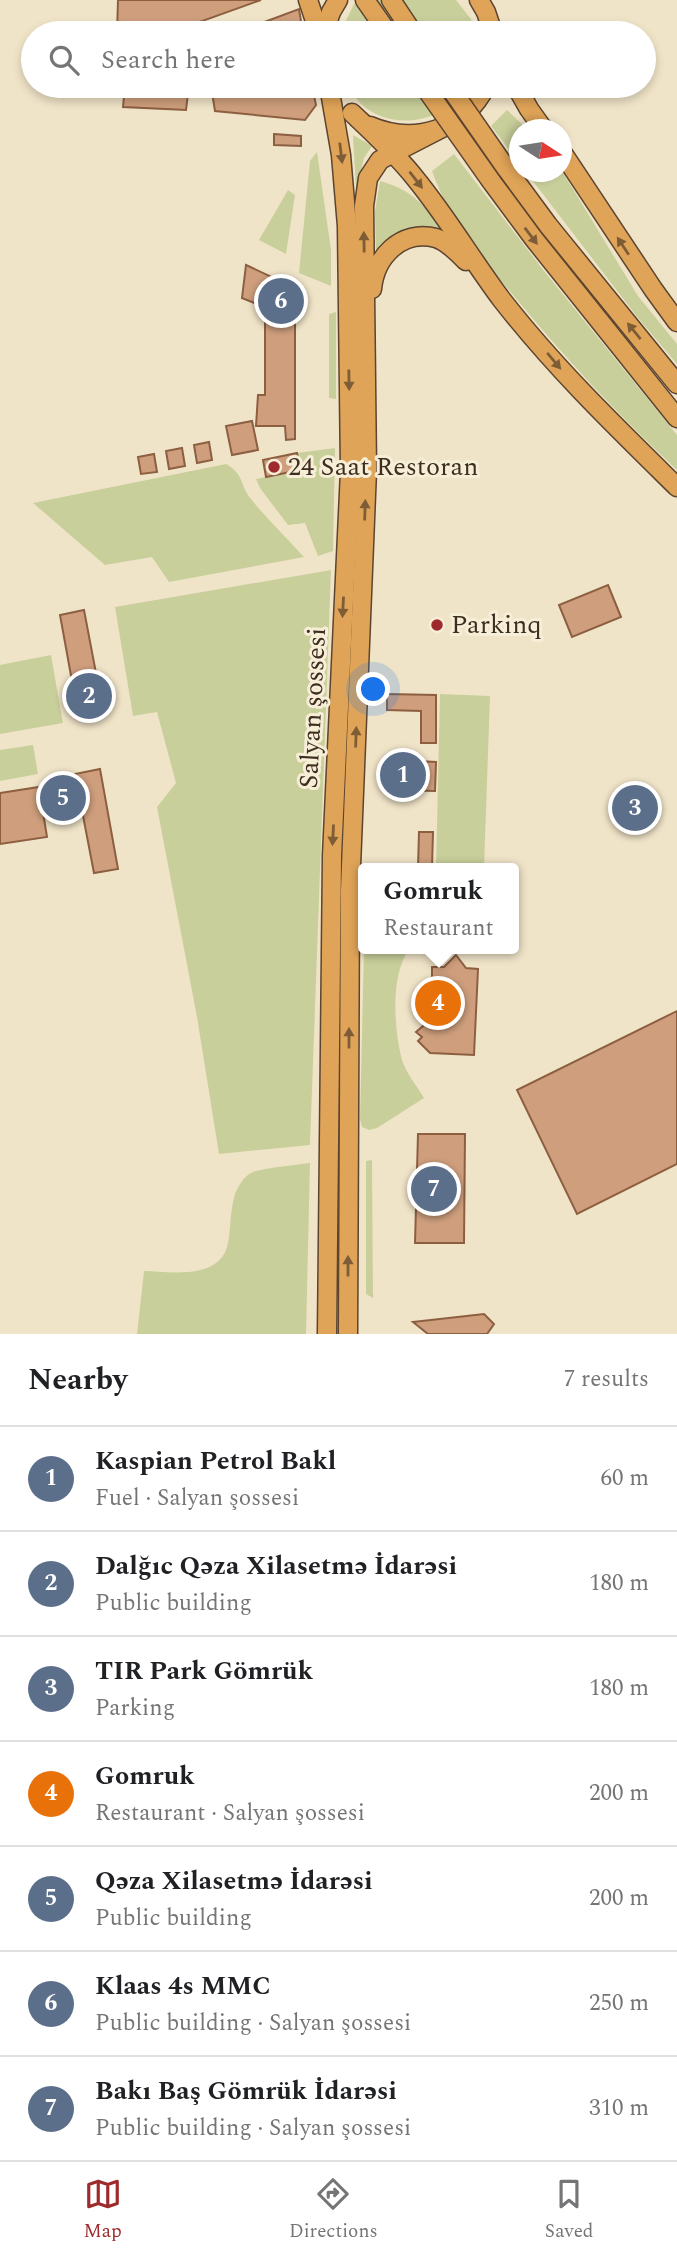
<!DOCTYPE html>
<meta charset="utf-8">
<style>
:root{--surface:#fff;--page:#f6f6f6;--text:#202124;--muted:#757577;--line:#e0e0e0;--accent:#9e2a2b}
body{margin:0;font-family:Spectral,serif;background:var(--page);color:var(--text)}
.compass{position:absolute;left:509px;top:119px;width:63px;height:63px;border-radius:50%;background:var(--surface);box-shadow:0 4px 10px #0003;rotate:102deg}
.you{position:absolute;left:374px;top:690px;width:24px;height:24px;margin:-18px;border:5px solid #fff;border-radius:50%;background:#1a73e8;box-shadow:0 0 0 10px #1a73e833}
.badge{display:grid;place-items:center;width:46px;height:46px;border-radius:50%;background:var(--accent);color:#fff;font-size:23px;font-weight:700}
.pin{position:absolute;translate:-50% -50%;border:4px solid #fff;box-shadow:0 2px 7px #0006}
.popup{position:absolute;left:358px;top:863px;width:161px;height:91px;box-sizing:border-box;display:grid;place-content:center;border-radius:7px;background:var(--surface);filter:drop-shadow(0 2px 5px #0005);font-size:23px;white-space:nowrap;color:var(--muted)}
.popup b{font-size:26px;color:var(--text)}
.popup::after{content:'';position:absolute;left:50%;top:100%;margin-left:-14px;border:14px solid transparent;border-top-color:var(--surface)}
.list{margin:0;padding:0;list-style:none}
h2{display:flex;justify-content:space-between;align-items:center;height:91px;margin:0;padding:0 28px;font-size:30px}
h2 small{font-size:23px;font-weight:400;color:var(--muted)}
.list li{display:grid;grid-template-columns:46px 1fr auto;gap:21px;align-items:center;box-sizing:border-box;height:105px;padding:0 28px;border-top:2px solid var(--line)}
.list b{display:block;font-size:26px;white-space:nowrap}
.list p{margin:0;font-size:23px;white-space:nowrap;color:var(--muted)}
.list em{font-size:23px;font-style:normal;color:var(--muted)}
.icon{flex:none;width:38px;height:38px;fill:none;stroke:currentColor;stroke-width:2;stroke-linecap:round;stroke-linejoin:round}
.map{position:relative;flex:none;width:677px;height:1334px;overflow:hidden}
.search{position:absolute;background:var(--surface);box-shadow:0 4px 10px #0003;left:21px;right:21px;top:21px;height:77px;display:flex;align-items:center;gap:18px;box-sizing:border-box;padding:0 24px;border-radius:38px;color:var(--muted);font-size:26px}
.sheet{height:826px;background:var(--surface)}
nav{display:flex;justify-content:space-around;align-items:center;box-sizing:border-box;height:98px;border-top:2px solid var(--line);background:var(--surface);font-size:19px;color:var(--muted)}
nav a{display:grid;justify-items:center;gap:4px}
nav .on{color:var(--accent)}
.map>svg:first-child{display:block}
.green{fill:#c9cf9b}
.building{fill:#cf9f7d;stroke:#8d5f41;stroke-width:2}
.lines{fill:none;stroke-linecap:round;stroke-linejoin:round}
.highway-casing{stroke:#5b4430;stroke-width:21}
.highway{stroke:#e0a458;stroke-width:18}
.highway-bridge-casing{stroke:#5b4430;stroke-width:21;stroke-linecap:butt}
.highway-bridge{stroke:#e0a458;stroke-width:18}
.oneway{fill:#7e5d36}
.poi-dot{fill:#9e2a2b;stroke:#f7eed8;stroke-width:2.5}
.labels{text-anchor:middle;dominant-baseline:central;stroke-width:6;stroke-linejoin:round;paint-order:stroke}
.poi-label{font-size:26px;fill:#3d2e20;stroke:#f7eed8;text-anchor:start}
.street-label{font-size:26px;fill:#3d2e20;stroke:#f7eed8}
</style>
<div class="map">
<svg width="677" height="1334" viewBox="0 0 677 1334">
<rect width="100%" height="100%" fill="#f0e4c8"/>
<g class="green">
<path d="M360,0H456L471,19L475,33H340L354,4Z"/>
<path d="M347,86H467C447,122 393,133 361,104C356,99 351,91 347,86Z"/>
<path d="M507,110L527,129L520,130L519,163L491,126Z"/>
<path d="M353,135L372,146L364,158L356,190Z"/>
<path d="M317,152L331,250V286L299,273L310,161Z"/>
<path d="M454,154L544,271L677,435V470C618,415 564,357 513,295C481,257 448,218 432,171Z"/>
<path d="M562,171L638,296L677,344V364L638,318L526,172Z"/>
<path d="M380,181C413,190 425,206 444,232L376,256L375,211Z"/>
<path d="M288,190L295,195L286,254L259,240Z"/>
<path d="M336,312V399L329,398V314Z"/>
<path d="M335,448L333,551L318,556L305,523L288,525L260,488L256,479L300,470L297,453Z"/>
<path d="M226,464C245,475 239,484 251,499C267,519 287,538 304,557L169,582L152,557L105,565L33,503Z"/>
<path d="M331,570L310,1145L219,1154L197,1017L157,807L176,783L157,712L133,716L115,607Z"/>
<path d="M51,655L63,723L0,734V665Z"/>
<path d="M440,694L490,696L484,868H436Z"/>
<path d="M33,745L38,774L0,781V750Z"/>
<path d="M364,949H409C390,976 394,1029 402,1060C406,1073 417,1086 424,1098L377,1128L369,1130L362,1127L360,1119Z"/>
<path d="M372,1160L373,1298L366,1294V1161Z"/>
<path d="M310,1163L306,1334H137L144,1271C172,1272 221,1280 228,1243C231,1227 230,1210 235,1194C238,1187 243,1177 251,1173C260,1168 297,1165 310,1163Z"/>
</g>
<g class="building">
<path d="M118,0H261L177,30L178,33H117Z"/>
<path d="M299,9L303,33H235Z"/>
<path d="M125,86H189L186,110L123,107Z"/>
<path d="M211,86H312L316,105L305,120L215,111Z"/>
<path d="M274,134L301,136V146L274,145Z"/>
<path d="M246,265L291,286L295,292V439L286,440L285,426H256L258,395H265V314L257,304L242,298Z"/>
<path d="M252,421L258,450L232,455L226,426Z"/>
<path d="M209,442L212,460L197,463L194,445Z"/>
<path d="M182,448L185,466L169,469L166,451Z"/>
<path d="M297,453L300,470L266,477L263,460Z"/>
<path d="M154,454L157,472L141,474L138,457Z"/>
<path d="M608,585L621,617L572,637L559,605Z"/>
<path d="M84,610L103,710L78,714L60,615Z"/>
<path d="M387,694L436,695V743H421V711L387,710Z"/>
<path d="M395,760L436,762L435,791L394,790Z"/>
<path d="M100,769L118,869L94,873L75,774Z"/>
<path d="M39,787L47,837L0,844V793Z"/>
<path d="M419,832H433L432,868H418Z"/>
<path d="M456,955L466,968L478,969L474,1055L430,1053L418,1041L422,1037L416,1032L423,1026V1009L413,997L432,977V967H444Z"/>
<path d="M677,1011V1164L577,1214L517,1090Z"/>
<path d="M418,1134H465L464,1243H415Z"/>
<path d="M484,1314L494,1324L487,1334H428L413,1322Z"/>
</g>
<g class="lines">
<g class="highway-casing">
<g id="highway">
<path d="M308,0L319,33"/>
<path d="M365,0L388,33"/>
<path d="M391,0L413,33"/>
<path d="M479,0L486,12L493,33"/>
<path d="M324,33L331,12L338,0"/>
<path d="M516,86L529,109L544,130"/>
<path d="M352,113C374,134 396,154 415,178C447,217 472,260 502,300C555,368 616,427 677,487"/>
<path d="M370,126C414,145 464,130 486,86"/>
<path d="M562,152L653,289L677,322"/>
<path d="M506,168L548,225L677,384"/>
<path d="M491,181L534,239L677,418"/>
<path d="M372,289C375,257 401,229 436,238C448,242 458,253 466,261"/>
<path d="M327,1334L332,856L350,471L347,226L341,155L329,86"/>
<path d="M348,1334L350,891L367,470L364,206L368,178L380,160L448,125"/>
</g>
</g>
<use href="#highway" class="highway"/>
<g class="highway-bridge-casing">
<g id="highway-bridge">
<path d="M424,86L491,181"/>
<path d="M449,86L506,168"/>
</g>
</g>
<use href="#highway-bridge" class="highway-bridge"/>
</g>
<defs><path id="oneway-solid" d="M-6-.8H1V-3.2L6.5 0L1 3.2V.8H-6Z" transform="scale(1.75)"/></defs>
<g class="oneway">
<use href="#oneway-solid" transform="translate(341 153) rotate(83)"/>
<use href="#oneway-solid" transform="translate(416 180) rotate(52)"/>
<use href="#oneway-solid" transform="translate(531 236) rotate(53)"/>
<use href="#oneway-solid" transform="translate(364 242) rotate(-91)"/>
<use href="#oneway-solid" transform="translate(623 246) rotate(-123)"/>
<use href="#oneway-solid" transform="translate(634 331) rotate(-129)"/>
<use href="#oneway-solid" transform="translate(554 361) rotate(50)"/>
<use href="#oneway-solid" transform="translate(349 380) rotate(89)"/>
<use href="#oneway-solid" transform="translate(365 510) rotate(-88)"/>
<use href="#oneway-solid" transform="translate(343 607) rotate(93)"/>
<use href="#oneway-solid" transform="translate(356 737) rotate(-88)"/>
<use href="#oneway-solid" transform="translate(333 835) rotate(93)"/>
<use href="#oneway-solid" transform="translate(349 1038) rotate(-90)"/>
<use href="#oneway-solid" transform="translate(348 1266) rotate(-90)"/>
</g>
<g class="poi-dot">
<circle cx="274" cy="467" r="7"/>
<circle cx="437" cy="625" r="7"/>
</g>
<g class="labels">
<g class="poi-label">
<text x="288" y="467">24 Saat Restoran</text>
<text x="451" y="625">Parkinq</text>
</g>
<g class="street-label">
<text transform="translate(313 708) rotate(-87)">Salyan şossesi</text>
</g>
</g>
</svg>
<svg class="compass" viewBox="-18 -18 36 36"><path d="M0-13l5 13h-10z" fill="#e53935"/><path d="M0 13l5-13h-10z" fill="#757577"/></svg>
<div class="you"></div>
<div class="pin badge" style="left:403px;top:775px;background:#5c6f8a">1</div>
<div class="pin badge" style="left:89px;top:696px;background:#5c6f8a">2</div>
<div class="pin badge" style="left:635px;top:808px;background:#5c6f8a">3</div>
<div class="pin badge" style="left:438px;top:1003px;background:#e8710a">4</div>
<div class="popup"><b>Gomruk</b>Restaurant</div>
<div class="pin badge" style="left:63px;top:798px;background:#5c6f8a">5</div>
<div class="pin badge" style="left:281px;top:301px;background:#5c6f8a">6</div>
<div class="pin badge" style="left:434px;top:1189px;background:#5c6f8a">7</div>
<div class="search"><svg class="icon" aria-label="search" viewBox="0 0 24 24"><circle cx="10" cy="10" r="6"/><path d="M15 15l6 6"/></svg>Search here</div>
</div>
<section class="sheet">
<h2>Nearby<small>7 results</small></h2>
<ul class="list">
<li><span class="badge" style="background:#5c6f8a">1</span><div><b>Kaspian Petrol Bakl</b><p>Fuel · Salyan şossesi</p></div><em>60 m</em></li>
<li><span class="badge" style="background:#5c6f8a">2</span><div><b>Dalğıc Qəza Xilasetmə İdarəsi</b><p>Public building</p></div><em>180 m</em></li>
<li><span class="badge" style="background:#5c6f8a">3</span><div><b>TIR Park Gömrük</b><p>Parking</p></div><em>180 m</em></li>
<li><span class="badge" style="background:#e8710a">4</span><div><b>Gomruk</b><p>Restaurant · Salyan şossesi</p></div><em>200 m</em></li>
<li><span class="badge" style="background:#5c6f8a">5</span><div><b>Qəza Xilasetmə İdarəsi</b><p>Public building</p></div><em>200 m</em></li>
<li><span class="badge" style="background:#5c6f8a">6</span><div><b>Klaas 4s MMC</b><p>Public building · Salyan şossesi</p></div><em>250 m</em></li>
<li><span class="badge" style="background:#5c6f8a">7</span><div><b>Bakı Baş Gömrük İdarəsi</b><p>Public building · Salyan şossesi</p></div><em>310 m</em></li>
</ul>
</section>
<nav>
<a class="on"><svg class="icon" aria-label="map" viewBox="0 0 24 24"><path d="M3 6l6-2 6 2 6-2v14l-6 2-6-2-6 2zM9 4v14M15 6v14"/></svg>Map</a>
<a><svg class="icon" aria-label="directions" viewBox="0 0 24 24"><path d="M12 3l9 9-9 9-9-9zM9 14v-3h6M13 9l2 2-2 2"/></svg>Directions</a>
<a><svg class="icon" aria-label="saved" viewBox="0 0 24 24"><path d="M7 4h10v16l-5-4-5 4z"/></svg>Saved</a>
</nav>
